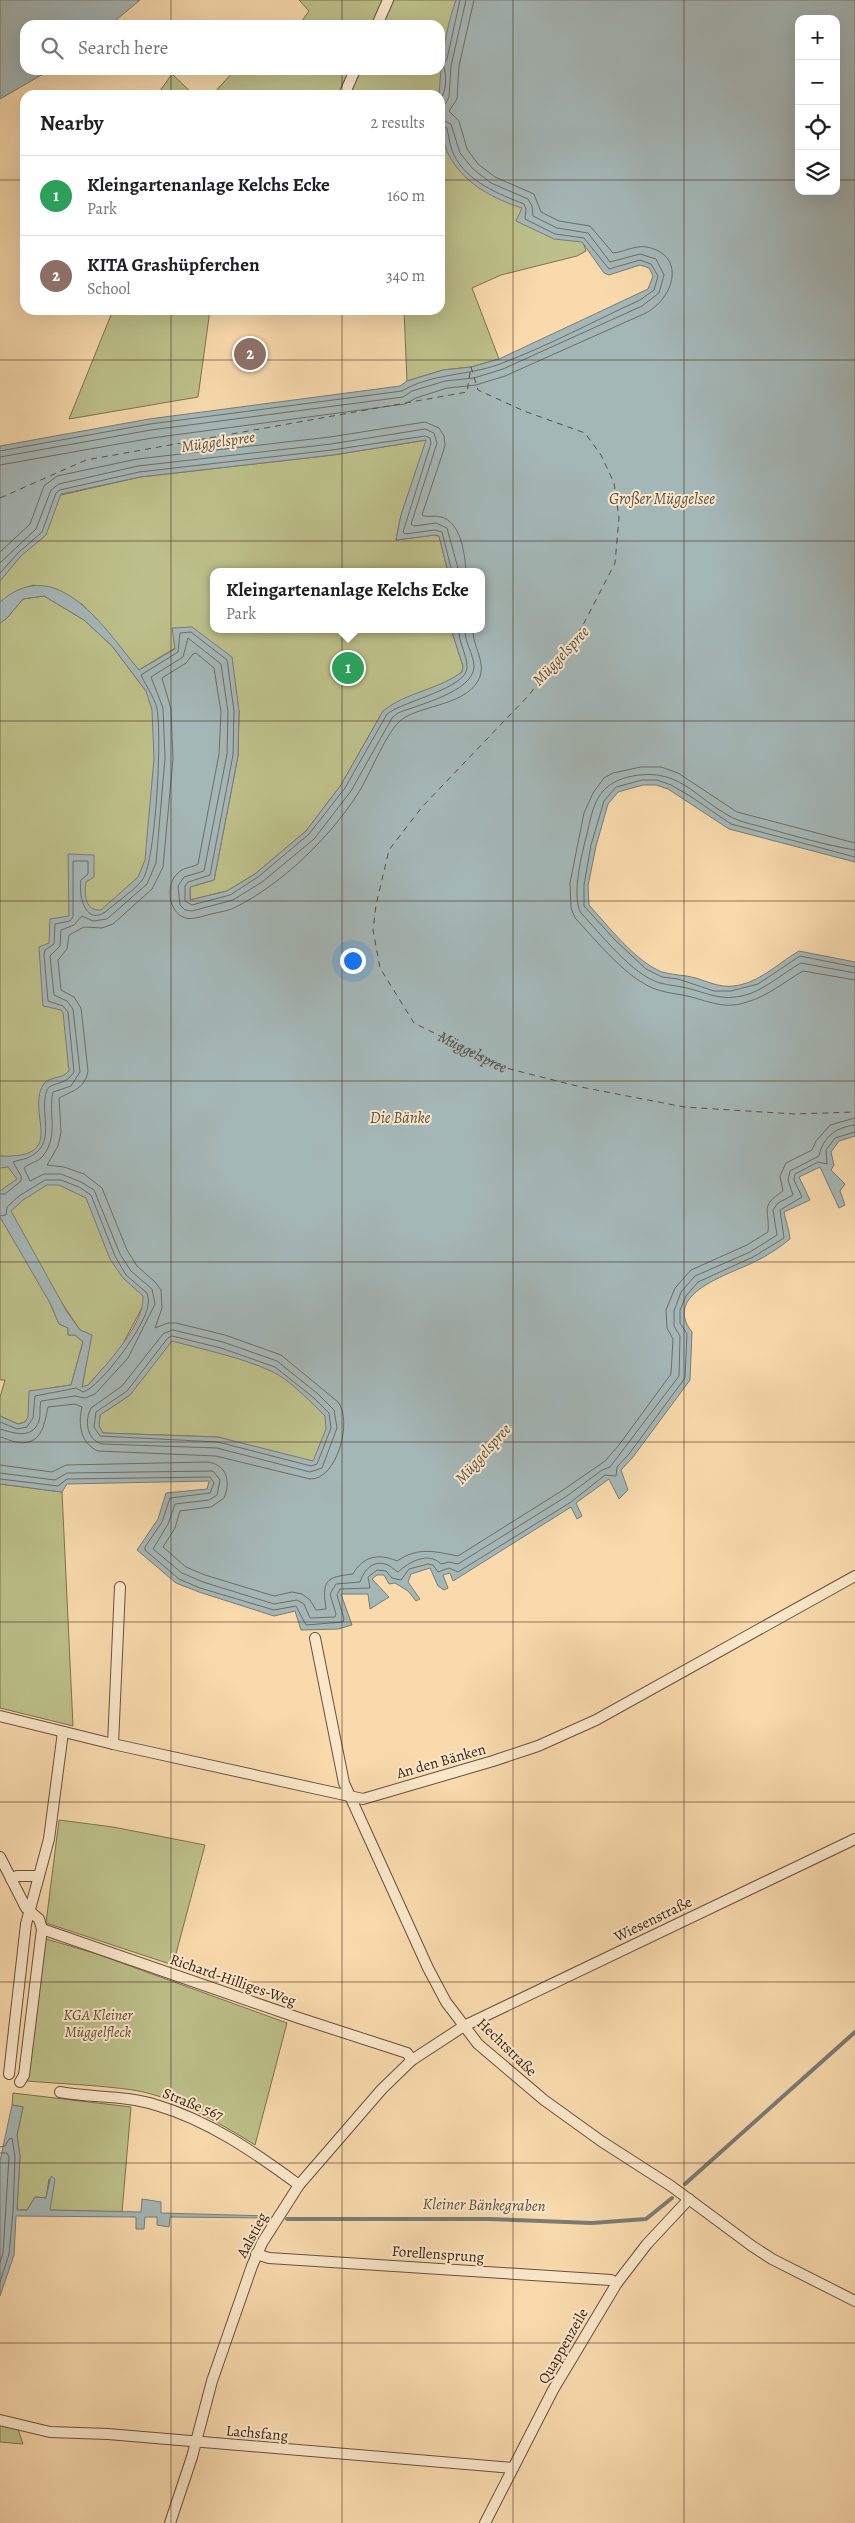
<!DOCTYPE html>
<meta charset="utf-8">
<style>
:root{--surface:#fff;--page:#f2f2f2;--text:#202124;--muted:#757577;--line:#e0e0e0;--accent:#b45309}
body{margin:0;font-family:Alegreya,serif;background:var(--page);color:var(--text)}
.controls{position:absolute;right:15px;top:15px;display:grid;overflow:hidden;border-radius:10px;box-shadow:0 5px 20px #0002}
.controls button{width:45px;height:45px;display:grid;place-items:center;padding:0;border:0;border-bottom:1px solid var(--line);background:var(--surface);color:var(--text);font:25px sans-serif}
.you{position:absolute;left:352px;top:960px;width:18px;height:18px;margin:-12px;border:4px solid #fff;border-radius:50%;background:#1a73e8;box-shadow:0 0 0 8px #1a73e833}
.badge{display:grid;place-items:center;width:32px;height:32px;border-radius:50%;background:var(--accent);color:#fff;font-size:16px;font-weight:700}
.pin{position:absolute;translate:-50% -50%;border:2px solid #fff;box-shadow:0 1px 5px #0006}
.popup{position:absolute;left:210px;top:568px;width:275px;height:65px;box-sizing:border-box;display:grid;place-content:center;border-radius:10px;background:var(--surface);filter:drop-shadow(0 1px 4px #0005);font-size:16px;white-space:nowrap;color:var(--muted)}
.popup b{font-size:19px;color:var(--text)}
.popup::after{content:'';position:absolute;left:50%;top:100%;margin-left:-10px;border:10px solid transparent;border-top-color:var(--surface)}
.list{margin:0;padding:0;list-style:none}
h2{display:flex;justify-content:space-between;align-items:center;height:65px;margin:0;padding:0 20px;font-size:21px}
h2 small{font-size:16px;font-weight:400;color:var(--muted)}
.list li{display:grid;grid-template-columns:32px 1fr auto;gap:15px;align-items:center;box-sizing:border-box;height:80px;padding:0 20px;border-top:1px solid var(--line)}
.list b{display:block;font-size:19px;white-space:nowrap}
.list p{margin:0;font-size:16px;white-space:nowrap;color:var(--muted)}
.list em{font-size:16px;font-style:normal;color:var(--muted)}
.icon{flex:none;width:28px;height:28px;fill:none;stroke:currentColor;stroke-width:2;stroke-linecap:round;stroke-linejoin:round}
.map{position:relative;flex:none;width:855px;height:2523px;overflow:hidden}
.search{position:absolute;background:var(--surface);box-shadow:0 5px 20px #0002;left:20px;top:20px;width:425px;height:55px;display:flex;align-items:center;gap:12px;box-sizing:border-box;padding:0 18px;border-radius:15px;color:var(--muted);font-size:19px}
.panel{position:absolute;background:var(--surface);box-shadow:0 5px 20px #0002;left:20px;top:90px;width:425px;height:225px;border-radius:15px}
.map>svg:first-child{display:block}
.green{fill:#bdc08a;stroke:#7c724e}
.water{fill:#a4b7b7;stroke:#7a7c75;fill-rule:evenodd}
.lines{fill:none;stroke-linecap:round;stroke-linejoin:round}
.shore{stroke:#706d64;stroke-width:1}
.stream{stroke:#7a7c75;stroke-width:4}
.ferry{stroke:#5a4f44;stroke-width:1;stroke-dasharray:6 5;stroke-linecap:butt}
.minor-casing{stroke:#6a5139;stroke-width:12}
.minor{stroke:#fae7ca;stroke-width:10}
.grid{fill:none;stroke:#3b2312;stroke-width:1;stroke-opacity:0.55}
.labels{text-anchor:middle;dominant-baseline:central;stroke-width:4;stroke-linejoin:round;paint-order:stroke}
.street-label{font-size:15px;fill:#3b2312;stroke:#fae7ca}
.park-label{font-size:15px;font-style:italic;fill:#5c4a30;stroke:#fae7ca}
.water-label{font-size:16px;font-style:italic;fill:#5a4f44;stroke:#fae7ca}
</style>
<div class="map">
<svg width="855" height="2523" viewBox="0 0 855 2523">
<rect width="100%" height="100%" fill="#f8daad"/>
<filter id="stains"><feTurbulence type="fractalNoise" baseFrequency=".004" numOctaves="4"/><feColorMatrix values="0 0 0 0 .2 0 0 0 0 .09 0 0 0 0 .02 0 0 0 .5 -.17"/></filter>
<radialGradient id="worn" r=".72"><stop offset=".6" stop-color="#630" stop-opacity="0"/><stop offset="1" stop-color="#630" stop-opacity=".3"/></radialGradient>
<g class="green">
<path d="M299,0H502L586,251L577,256L501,275L472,288L499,359L471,367L443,370L407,381L404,310H440V95H212L235,70H440V25H299L309,11Z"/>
<path d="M172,74L194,95H157Z"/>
<path d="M113,310H210L198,397L69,419Z"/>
<path d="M427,440L401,515L396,540L435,535L439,536L448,572H214V629H454L453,635L463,666L462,672L447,683L429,689L383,711L341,785L306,831L255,874L227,891L190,900V887L214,880L238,756L239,711L173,628L175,648L139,670L82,604L34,585L19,590L0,602V546L61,495L140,477L333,455Z"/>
<path d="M44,596L84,620L112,646L146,691L162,692L155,829L325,1254L340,1471L218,1437L103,1433L99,1426L100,1415L130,1395L171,1341L143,1306L119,1351L88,1385L82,1388L91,1335L80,1330L56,1294L50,1303L59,1324L68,1328V1335H75L83,1342L71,1385L50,1388L25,1422L18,1424L0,1416V1397L5,1380H0V623L7,618L23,599Z"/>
<path d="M0,1484L62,1492L73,1726L0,1708Z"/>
<path d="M59,1820L113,1827L205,1845L173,1965L46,1923Z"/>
<path d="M43,1938L97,1954L287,2023L255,2145C218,2122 176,2097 133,2090C98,2085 62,2084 27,2081Z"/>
<path d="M13,2093L131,2107L122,2212L49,2210V2179L46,2198L35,2197L27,2210H17L20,2156L17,2135L23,2107L12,2105Z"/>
<path d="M0,2424L18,2429L23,2444L0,2442Z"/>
</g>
<g class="water">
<path d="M0,0H140L110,25H25V70H50L0,99Z"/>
<path d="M456,0H855V862L729,829L668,789L656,785H643L618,792L608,804L596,846L588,886L589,905C608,926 636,962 662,972C672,975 685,975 696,978C711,983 723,989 740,985C762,980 780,962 799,951L855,962V1136L839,1141L831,1152L834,1165L831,1170L845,1184L840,1191L845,1205L839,1208L820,1167L799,1177L810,1200L784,1212C786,1222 789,1229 790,1239C779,1248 767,1256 754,1262C731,1274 661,1293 692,1332L690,1380L633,1457L621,1470L628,1490L619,1499L609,1479L576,1503L582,1516L577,1519L571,1507L453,1581L450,1573L443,1575L448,1588L444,1590L438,1586L430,1568L411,1574L408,1582L420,1599L416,1601L408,1591L395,1583L389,1584L384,1575H377L372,1579L389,1597L370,1609L368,1594H341L352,1625L338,1629L301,1630L295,1611L274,1616L199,1592L176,1583L137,1550L158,1519L166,1493L207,1489L209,1481L67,1484L62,1492L0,1484V1416L18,1424L25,1422L28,1417L29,1391L71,1385L83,1342L75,1335H68V1328L59,1324L50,1303L0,1217V1191L17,1179L8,1167L0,1168V1156C69,1159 26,1114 43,1085C48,1076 61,1080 69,1071L63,1013L61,1010L43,1006L39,947L49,943L50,919L69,916L68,854L94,855V877L86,882C84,895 85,911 101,910L138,877L145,860L154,759L152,710L146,691L112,646L84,620L44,596L23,599L7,618L0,623V602C58,551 106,631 139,670L175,649L172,628L192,627L232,657L239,711L238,756L214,880L190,887V900L227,891L255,874L306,831L341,785L383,711C406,692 438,690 462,672L463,666L453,635L454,629H482V572H448L439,536L435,535L396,540L401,515L426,440L333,455L140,477L61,494L46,535L21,556L0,581V446L149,419L400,386L407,381L443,370L471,367L499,359L648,289L653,276L649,268L640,265L609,275L604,273L582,242L554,239L516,221L522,208C494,199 467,185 451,159C429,125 442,37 456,0ZM799,19H836V191H799ZM47,1185H59L86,1198L110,1259L123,1278L143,1296C145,1324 106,1365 88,1385L82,1387L92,1335L80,1330L67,1312L11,1211L23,1200ZM172,1341C205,1350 240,1357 271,1371C289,1379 311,1402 325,1416L326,1429L313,1461L218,1437L103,1433L99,1426L100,1415L130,1395Z"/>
<path d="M12,2105L23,2107L17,2135L20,2156L17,2210H27L35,2197L46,2198L51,2176L55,2179L50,2210L141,2212L142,2199L161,2202V2213L269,2216V2218L170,2217L169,2227L157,2225V2217H145L144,2229H136V2217L16,2216L14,2255L0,2296V2161Z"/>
</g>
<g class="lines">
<g class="shore">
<path d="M440,99C447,93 447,73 443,65L447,59L460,0"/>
<path d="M440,106L446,103L449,97L451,66L466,0"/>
<path d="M0,451L150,424L402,391C432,373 468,376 500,364C548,346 594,321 640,300L654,290L658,276L651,264L640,260L609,269L584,238L555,234L525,219L526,209L524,204C499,194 467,182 454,155C450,147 449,137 447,128L440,125"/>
<path d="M0,457L151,430L403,397L412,391L445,381L474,378L503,369L642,306L659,293L664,275L656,259L640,254L610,262L588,233L557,228L533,216L532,206L528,199L491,183L473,169L460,153L451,124L440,119"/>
<path d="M0,465L152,438L405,404L416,398L447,388L476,385L505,376L646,313C675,297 686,255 647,247C635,245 624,252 613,253L590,226L559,221L541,212L534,194L495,177L478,164L467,149L459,121L449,111L457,99L459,66L474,0"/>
<path d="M0,552L30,524L44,486L57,476L137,459L330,437L425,422L439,428L444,436L445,446L422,515C427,518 434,515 441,517C461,522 465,554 466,572"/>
<path d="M0,563L36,529L51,490L59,484L138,466L331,444L425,429L434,433L437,443L411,524L414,526L436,523L447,528L459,572"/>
<path d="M0,573L18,553L42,532L56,493L60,490L139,472L332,450L425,436L430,438L431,443L403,532L405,534L435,530L442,532L452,572"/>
<path d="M855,843L737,812L678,773L661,767H641L613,773L604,778L593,793L584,813L570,883L571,908L575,918C597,941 627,980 658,990C670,994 683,994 695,998C713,1003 727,1009 747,1002C768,996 784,982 803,971L855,980"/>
<path d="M855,850C825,845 795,836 766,828C756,825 743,823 733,818C694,798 679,765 628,777C597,785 593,806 587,834C582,853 571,896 581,913C601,934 632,975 660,983C671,986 683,986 694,990C712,995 722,1000 742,996C764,991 781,974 801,963L855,973"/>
<path d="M855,857L731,824L690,796L671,785L657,780H642L616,787L604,801L591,845L584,885V906L615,940L646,969L662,977L678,979L714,991H731L758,984L800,956L855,967"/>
<path d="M0,1194H5L21,1181V1176L13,1162C17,1160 23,1160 27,1158C59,1145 38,1113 47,1090C50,1082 66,1086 74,1072L68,1012L63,1006L48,1001L44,955L45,950L54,944L55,924L70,921L73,917V861H88V874L81,880C78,898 87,929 109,909C119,900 135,890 143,879C156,858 162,735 157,709C155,698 142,679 141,675L178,652L180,633L191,632L227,660L234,711L233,755L210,875L188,882L185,886V901L192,905L230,895L258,877L309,834L345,788L387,714C403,701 468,688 467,667C467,654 458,642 459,629"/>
<path d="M0,1216L6,1215L7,1207L19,1196L45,1180H61L79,1187L91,1195L115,1256L126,1275L147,1293C148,1297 149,1301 148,1305C147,1323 101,1387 83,1392L76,1388L35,1396L33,1418L27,1427L17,1429L0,1422"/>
<path d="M173,1330L223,1342L277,1361L318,1394L334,1410L337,1428L322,1468L310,1472L217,1448L102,1444C87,1440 84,1421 91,1408L122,1386L163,1334Z"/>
<path d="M172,1336L221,1348L275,1367L314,1398L329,1413L331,1428L317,1464L311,1466L218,1442L100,1436L94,1427L96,1412L127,1391L167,1339Z"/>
<path d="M0,1429C14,1433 32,1440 39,1421C41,1415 39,1407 41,1401L75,1396L85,1398L95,1394L128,1358L155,1304L152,1289L131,1271L120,1254L94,1190L81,1182L61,1174H44L30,1181L24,1168C29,1163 38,1162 43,1156C59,1135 48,1114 53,1092L71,1086L80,1072L73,1009L67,1001L54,995L50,956L60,946L61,930L74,925L82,916L93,921L107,919L147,884L156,863L165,758L163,708L151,677L183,657L188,638L221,664L228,712L227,754L204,871L184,877L178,886L180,905L185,910L192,911L233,900L262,882L314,839L351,791L392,718L398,713C417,705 473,692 474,667C474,654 464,642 465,629"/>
<path d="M0,1437C5,1438 10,1441 15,1442C42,1447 44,1425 48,1407L75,1404L82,1407C78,1424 80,1443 98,1451L216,1456L310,1479C337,1480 353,1421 338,1402L281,1355L225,1335L176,1323H168L155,1328L162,1308L161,1290L155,1282L137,1266L127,1250L102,1188L84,1174L64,1167L47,1165L58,1146L61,1132L59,1098C72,1091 85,1089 88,1071L81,1008L74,997L61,990L58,960L67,949L69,935L84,927L102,928L113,924L152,889L163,867L173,759L171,709L162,678L186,663L193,654L196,653L214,668L221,712L219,754L198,864C192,868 183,867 178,873C165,884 168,912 185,918C193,920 203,916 211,914C219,912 229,911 236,907C283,883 329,838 357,795C369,777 385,735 399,722C416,705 463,707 478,681C488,663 472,647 473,629"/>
<path d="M0,1465L52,1472L66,1465L207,1462C227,1464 231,1482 224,1498L211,1507L180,1511L175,1528L163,1547L186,1567L205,1575L274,1596L292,1592L302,1594L310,1600L316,1610L326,1609C322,1581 325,1577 353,1574C363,1556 379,1553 397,1561C419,1546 436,1552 458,1556L563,1490L605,1461L619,1445L671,1374L673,1339L667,1328L666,1310L675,1288L691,1270L747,1245L768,1232C770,1209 759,1207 783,1191L780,1176L786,1163L812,1150L816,1141L830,1125L855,1118"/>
<path d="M0,1473L55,1480L67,1473L213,1471L220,1480L217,1495L209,1500L175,1504L168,1524L153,1549L182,1573L203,1582L274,1604L297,1600L304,1604L310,1618L335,1617L336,1614L330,1594L336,1584L360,1582C364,1570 373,1559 388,1565C392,1567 394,1570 398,1572C409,1562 428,1551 441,1564L449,1562L458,1564L567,1496L602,1470L610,1467L679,1376L680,1336L674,1326V1311L681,1292L695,1276L750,1252L777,1235L773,1210L778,1203L793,1195L788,1180L790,1171L819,1156C823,1137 836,1127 855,1125"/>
<path d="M0,1479L58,1486L67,1479L210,1477L214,1483L210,1493L170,1498L162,1522L145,1547V1550L179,1579L200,1588L274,1610L296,1606L306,1625L343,1622L344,1619L337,1595L340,1589L370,1588L368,1577L377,1570L386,1571L392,1578L401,1580L409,1569L428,1564L433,1565L438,1572L449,1568L458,1572L571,1502L605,1475L616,1476L617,1467L629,1454L685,1378L687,1334L680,1323V1310L686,1296L698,1282L753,1257L784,1238L780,1210L802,1197L794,1180L795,1174L818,1162L827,1164L826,1150L835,1138L855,1132"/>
<path d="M0,2147L5,2146L9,2139L12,2138L15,2157L13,2212L9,2254L0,2282"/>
<path d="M0,2153H7L9,2157L3,2253L0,2263"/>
</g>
<g class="stream">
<path d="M685,2184L855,2032"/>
<path d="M287,2219H489L592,2223L646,2219L672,2198"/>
</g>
<path class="ferry" id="s1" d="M0,498L86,460L467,392L471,367L478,390L524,411L585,433L601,455L614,483L619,518L615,563L582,627L529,695L422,807L389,850L376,905L373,930L380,968L414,1023L502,1067L581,1087L684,1107L794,1114L855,1112"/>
<g class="minor-casing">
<g id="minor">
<path d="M377,25L388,0"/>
<path d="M344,95L355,70"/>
<path d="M315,1638L344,1783L428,1968L446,2002L478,2044L544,2100L601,2141L671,2186L752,2246L772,2259L855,2301"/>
<path d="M0,1716L113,1744L363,1799L493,1761L538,1746L596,1720L855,1576"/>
<path d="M113,1744L120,1587"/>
<path d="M0,1857L26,1908L39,1919L42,1929L24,2075L20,2082"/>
<path d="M11,1879L17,1876H39"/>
<path d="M42,1929L299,2018L407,2053L412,2060"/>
<path d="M9,2074L26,1924L49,1839L63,1732"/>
<path d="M60,2092C91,2098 125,2095 156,2105C210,2121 254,2152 299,2185"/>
<path d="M256,2254L269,2258L611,2280L617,2283"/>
<path d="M0,2420L50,2432L108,2434L513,2468"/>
<path d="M170,2523L192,2457L212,2381L252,2266L262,2243L299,2185L382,2089L412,2060L464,2026L855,1839"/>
<path d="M485,2523L553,2390L617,2283L647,2244L689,2199"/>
</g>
</g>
<use href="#minor" class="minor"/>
</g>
<path class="grid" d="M171,0V25M342,0V25M513,0V2523M684,0V2523M171,70V95M342,70V95M0,180H25M440,180H799M836,180H855M171,310V2523M342,310V2523M0,360H855M0,541H855M0,721H855M0,901H855M0,1081H855M0,1262H855M0,1442H855M0,1622H855M0,1802H855M0,1982H855M0,2163H855M0,2343H855"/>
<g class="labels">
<g class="street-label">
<text transform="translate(441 1761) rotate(-16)">An den Bänken</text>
<text transform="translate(653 1919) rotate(-26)">Wiesenstraße</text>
<text transform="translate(233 1980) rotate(19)">Richard-Hilliges-Weg</text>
<text transform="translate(507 2047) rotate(44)">Hechtstraße</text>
<text transform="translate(193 2104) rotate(22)">Straße 567</text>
<text transform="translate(252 2235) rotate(-62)">Aalstieg</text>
<text transform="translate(438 2254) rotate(4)">Forellensprung</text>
<text transform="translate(563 2346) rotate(-60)">Quappenzeile</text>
<text transform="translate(257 2433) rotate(5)">Lachsfang</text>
</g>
<g class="park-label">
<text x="98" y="2015">KGA Kleiner<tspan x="98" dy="17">Müggelfleck</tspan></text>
</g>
<g class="water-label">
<text transform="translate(218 442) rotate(-8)">Müggelspree</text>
<text x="662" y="499">Großer Müggelsee</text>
<text transform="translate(561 656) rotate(-47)">Müggelspree</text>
<text stroke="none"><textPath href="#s1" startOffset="1402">Müggelspree</textPath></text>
<text x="400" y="1118">Die Bänke</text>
<text transform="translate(483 1454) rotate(-48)">Müggelspree</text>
<text transform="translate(484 2205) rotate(1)">Kleiner Bänkegraben</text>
</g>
</g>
<rect width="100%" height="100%" filter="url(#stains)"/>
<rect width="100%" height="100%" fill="url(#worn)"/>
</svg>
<div class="controls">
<button>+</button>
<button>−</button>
<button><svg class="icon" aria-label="locate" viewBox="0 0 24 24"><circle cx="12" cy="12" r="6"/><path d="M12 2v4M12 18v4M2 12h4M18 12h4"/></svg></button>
<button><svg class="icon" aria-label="layers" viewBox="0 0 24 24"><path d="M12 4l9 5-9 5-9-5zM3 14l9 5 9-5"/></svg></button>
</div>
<div class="you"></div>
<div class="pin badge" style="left:348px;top:668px;background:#2e9e5b">1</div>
<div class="popup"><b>Kleingartenanlage Kelchs Ecke</b>Park</div>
<div class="pin badge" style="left:250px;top:354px;background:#8d6e63">2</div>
<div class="search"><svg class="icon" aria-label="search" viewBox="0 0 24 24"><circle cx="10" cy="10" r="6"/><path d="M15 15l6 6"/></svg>Search here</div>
<section class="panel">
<h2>Nearby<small>2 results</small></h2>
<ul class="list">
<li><span class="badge" style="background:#2e9e5b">1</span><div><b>Kleingartenanlage Kelchs Ecke</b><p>Park</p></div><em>160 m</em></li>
<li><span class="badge" style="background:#8d6e63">2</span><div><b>KITA Grashüpferchen</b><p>School</p></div><em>340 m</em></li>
</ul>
</section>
</div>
